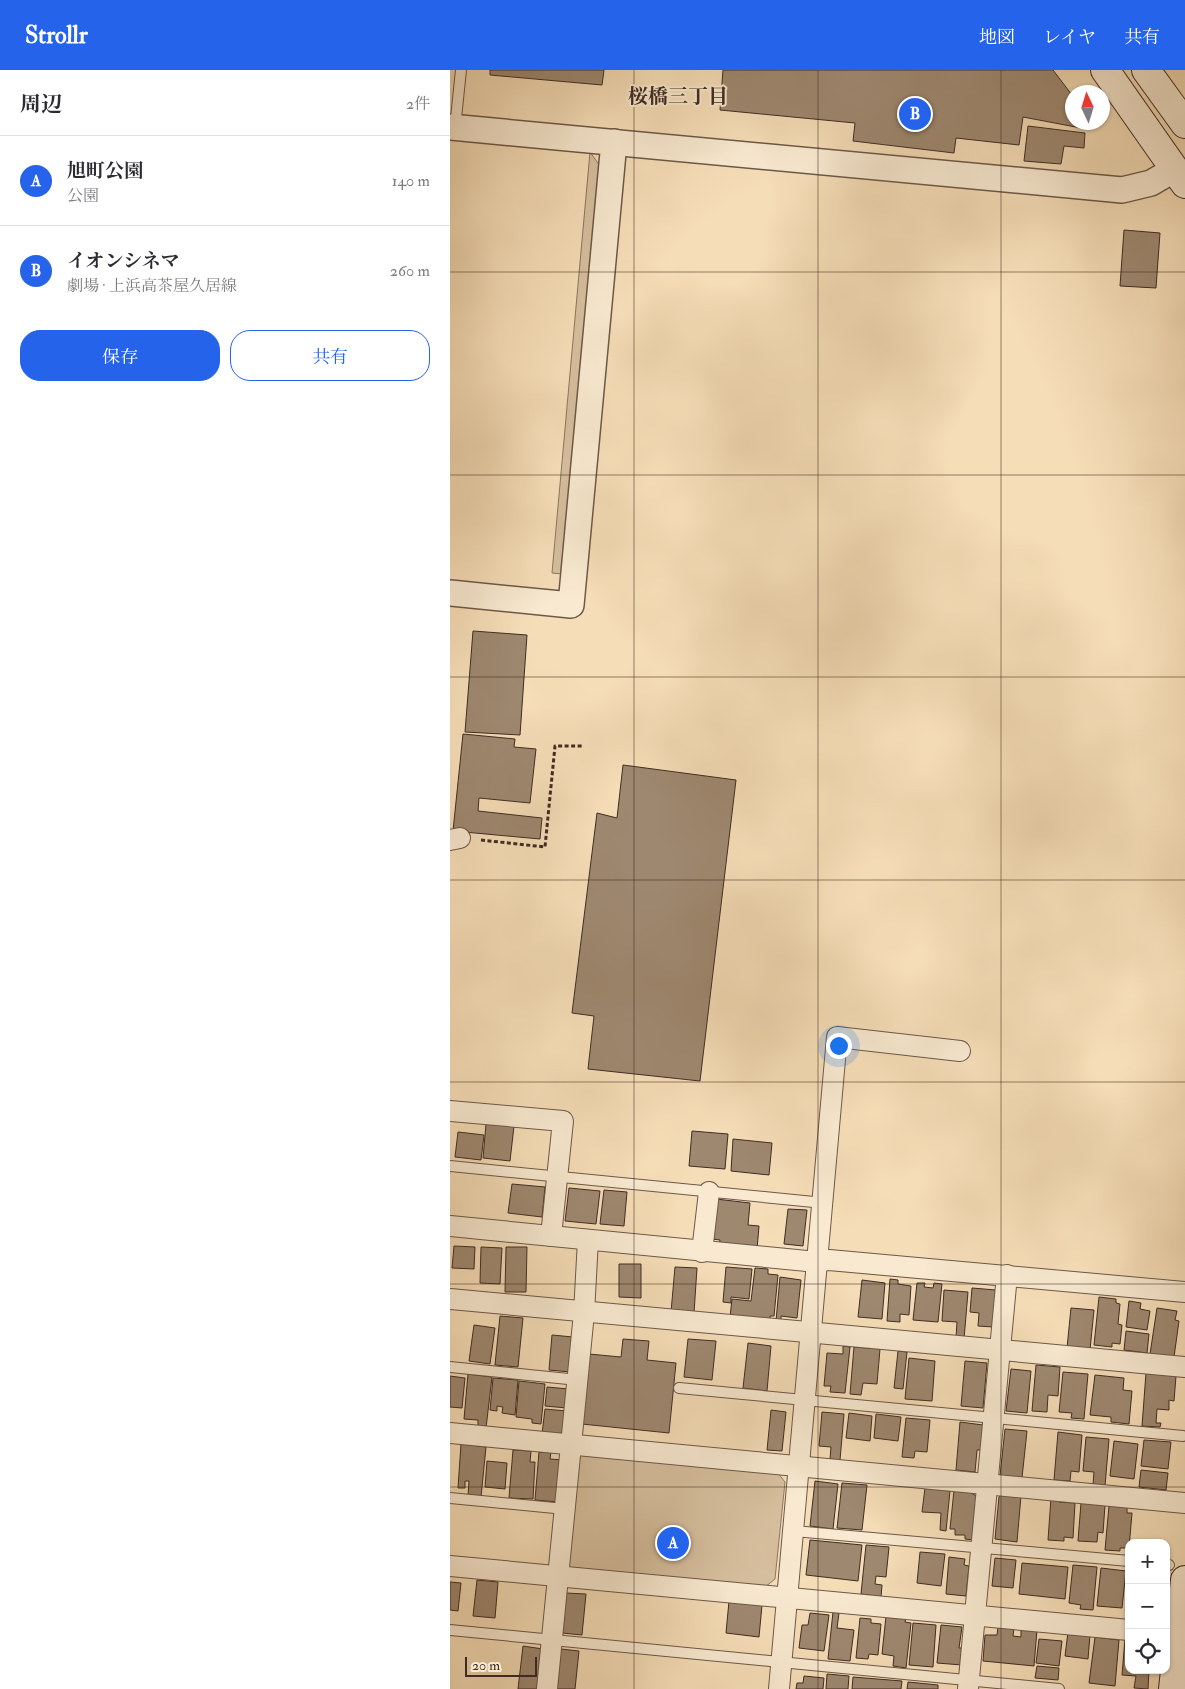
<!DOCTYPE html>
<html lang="ja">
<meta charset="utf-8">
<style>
:root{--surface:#fff;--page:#f7f7f7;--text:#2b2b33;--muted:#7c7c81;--line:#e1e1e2;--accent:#2563eb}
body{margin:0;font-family:"IM FELL Double Pica","Noto Serif JP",serif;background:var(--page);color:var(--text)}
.controls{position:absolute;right:15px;bottom:15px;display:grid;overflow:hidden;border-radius:10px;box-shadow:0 1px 4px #0004}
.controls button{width:45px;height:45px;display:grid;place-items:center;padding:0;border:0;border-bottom:1px solid var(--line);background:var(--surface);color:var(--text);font:25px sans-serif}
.compass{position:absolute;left:615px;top:15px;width:45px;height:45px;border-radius:50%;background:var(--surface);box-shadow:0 1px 4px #0004;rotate:356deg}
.scale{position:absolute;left:15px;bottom:12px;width:72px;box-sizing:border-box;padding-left:5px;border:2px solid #402c24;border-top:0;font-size:14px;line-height:18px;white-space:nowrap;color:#402c24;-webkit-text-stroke:4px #f8e9d0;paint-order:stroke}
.you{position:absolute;left:388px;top:975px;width:18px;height:18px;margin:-12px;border:4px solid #fff;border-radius:50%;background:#1a73e8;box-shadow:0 0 0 8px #1a73e833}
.badge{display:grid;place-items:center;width:32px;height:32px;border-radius:50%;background:var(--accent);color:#fff;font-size:16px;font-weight:700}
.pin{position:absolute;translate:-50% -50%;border:2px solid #fff;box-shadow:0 1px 5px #0006}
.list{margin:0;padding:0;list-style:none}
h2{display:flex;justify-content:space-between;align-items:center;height:65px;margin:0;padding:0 20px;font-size:21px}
h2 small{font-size:16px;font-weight:400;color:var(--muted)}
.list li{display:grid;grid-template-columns:32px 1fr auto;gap:15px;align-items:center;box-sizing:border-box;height:90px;padding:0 20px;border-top:1px solid var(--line)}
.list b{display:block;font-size:19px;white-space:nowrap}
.list p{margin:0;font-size:16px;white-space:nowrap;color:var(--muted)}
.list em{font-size:16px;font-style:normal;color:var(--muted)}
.actions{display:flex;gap:10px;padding:15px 20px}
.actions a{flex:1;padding:11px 0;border:1px solid var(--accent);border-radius:20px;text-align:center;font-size:18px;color:var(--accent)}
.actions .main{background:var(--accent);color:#fff}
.icon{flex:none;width:28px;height:28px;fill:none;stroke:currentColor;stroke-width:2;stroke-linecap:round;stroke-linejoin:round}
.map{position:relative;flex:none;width:735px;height:1619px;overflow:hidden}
header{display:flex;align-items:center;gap:30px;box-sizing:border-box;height:70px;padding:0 25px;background:var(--accent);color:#fff}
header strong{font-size:24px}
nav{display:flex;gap:28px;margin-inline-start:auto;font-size:18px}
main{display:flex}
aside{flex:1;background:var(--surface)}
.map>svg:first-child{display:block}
.green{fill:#d6bf9e;stroke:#8b7661}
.building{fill:#9e8870;stroke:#402c24}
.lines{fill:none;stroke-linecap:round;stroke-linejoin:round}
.service-casing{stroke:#6d5849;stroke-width:12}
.minor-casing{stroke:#6d5849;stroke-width:22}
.tertiary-casing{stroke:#6d5849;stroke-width:28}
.secondary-casing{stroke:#402c24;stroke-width:30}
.path{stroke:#402c24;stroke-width:3;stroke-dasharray:4 2.5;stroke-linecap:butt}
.service{stroke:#f8e9d0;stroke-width:10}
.minor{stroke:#f8e9d0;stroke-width:20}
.tertiary{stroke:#f8e9d0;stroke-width:25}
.secondary{stroke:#f8e9d0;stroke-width:28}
.grid{fill:none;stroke:#402c24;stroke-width:1;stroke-opacity:0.55}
.labels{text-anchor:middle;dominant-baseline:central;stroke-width:4;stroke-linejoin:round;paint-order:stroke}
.neighbourhood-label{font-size:20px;font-weight:bold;fill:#402c24;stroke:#f8e9d0}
</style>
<header>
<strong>Strollr</strong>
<nav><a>地図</a><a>レイヤ</a><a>共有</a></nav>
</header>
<main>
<aside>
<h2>周辺<small>2件</small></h2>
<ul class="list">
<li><span class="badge">A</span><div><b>旭町公園</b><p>公園</p></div><em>140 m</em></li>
<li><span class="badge">B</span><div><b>イオンシネマ</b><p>劇場 · 上浜高茶屋久居線</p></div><em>260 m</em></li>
</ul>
<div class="actions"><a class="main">保存</a><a>共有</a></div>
</aside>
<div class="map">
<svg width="735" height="1619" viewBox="0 0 735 1619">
<rect width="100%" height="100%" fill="#f5ddb7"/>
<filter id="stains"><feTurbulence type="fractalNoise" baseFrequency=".004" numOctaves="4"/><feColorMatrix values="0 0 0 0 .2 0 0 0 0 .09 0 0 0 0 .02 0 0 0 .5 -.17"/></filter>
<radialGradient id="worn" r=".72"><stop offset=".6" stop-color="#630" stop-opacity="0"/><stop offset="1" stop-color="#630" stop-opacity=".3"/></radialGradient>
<g class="green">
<path d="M140,82L150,96L113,504L102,503Z"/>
<path d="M127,1385L327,1402L335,1412L325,1509L315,1517L116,1498Z"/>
</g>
<g class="building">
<path d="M40,0H154L152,15L40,5Z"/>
<path d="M273,0H603L622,25V52H634L631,58L573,47L569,75L506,68L504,83L403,71L405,53L270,40Z"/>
<path d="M578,56L635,63L634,78L614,76L611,94L574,91Z"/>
<path d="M674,160L710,163L706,218L670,216Z"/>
<path d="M23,561L77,565L70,665L15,662Z"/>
<path d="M13,664L65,669L64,677L86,679L80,733L29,728L28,741L92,748L90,769L3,761Z"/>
<path d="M173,695L286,710L250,1011L138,999L144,946L122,943L147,743L167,748Z"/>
<path d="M36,1054L64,1056L60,1091L33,1088Z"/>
<path d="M242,1061L278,1064L275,1099L239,1096Z"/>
<path d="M8,1062L34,1065L31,1090L5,1087Z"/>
<path d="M283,1069L322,1073L319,1105L281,1101Z"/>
<path d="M62,1114L95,1117L92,1147L58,1143Z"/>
<path d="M119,1118L150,1121L146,1154L115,1151Z"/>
<path d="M154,1120L177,1122L174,1156L150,1154Z"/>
<path d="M266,1129L300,1133L298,1155L309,1156L307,1180L269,1176L270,1170L262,1169Z"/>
<path d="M338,1139L357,1140L353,1176L334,1174Z"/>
<path d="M4,1176L25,1177L24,1199L2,1198Z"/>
<path d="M31,1177L52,1178L50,1214L30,1213Z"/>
<path d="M56,1177H77L76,1222H55Z"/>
<path d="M169,1194H191V1228L169,1227Z"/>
<path d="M225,1197L247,1198L244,1243L221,1242Z"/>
<path d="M276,1197L302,1199L299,1229L281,1227V1233L273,1232Z"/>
<path d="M305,1198L318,1199V1204L328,1205L324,1246H320V1251L280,1247L282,1229L301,1231Z"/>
<path d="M330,1207L351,1210L347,1248L331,1246V1252L326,1251Z"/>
<path d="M440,1209L448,1210V1214L461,1216L459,1245L450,1244V1252L437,1251Z"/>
<path d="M412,1210L435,1213L432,1249L408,1247Z"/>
<path d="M467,1213H475L474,1217L483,1218L484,1213L492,1214L488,1252L463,1250Z"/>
<path d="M522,1218L546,1220L543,1257L528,1256L529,1243L520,1242Z"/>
<path d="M494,1220L518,1222L514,1269L506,1268L507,1252L492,1251Z"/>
<path d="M649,1227L666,1229V1233L670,1234L668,1254L672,1255L670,1274L662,1273V1277L644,1275Z"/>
<path d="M679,1231L691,1233L690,1239L700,1241L697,1260L676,1257Z"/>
<path d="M621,1238L644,1240L640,1280L617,1278Z"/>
<path d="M707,1238L727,1241L725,1250L729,1251L724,1287L700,1284Z"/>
<path d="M50,1246L73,1248L68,1297L45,1295Z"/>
<path d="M24,1255L45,1258L40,1294L19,1291Z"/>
<path d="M676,1261L699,1264L697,1283L674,1280Z"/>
<path d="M102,1265L123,1267L120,1302L99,1300Z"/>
<path d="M173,1269L199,1271L197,1290L226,1293L219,1363L132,1354L139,1284L171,1287Z"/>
<path d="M238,1269L266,1271L262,1310L234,1307Z"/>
<path d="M298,1273L321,1276L317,1321L293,1318Z"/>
<path d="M393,1276L400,1277L395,1323L380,1322L381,1316H374L377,1283L393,1284Z"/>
<path d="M404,1277L430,1279L427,1314L413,1313L411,1325L400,1324Z"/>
<path d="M448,1281L457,1282L453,1319L444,1318Z"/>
<path d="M459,1288L485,1291L482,1331L455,1329Z"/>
<path d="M515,1291L537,1293L533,1338L511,1336Z"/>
<path d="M586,1295L610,1297L608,1326L598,1325L597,1342L582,1341Z"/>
<path d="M561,1299L581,1301L577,1343L556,1341Z"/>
<path d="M613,1302L638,1304L634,1349L621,1348L622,1343L609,1342Z"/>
<path d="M696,1303L726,1306L724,1331L719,1330V1340L707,1339L706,1353H711L710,1357L692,1356Z"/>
<path d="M18,1304L42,1307L36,1358L28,1357V1350L14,1349Z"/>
<path d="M645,1305L674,1308L673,1320L682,1321L679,1354L661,1352V1347L640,1345Z"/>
<path d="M0,1306L15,1308L12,1338L0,1337Z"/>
<path d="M43,1308L68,1310L65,1345L52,1343L53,1337L47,1336V1341L40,1340Z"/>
<path d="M69,1311L95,1314L91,1354L82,1353V1349L66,1347Z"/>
<path d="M97,1317L119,1319L117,1338L95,1336Z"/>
<path d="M95,1339L117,1341L114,1366L92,1364Z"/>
<path d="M321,1340L336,1342L332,1381L317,1380Z"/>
<path d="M372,1342L394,1344L390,1390L380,1389L381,1377L369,1376Z"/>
<path d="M399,1343L422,1346L420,1371L396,1368Z"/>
<path d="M426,1344L451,1347L448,1371L424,1368Z"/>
<path d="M456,1348L480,1350L477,1382L465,1381L464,1388L452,1387Z"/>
<path d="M510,1352L533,1355L531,1380H527L525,1402L506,1400Z"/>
<path d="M555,1359L577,1361L572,1408L550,1406Z"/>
<path d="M608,1362L632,1365L629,1402L621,1401L620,1411L604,1410Z"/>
<path d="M636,1367L659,1369L655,1416L643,1415L644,1402L633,1401Z"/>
<path d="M694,1370L721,1372L718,1399L691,1396Z"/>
<path d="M664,1371L688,1374L684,1409L660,1406Z"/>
<path d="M11,1374L36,1377L31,1427L18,1426L19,1411H15V1418H8Z"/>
<path d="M63,1380L81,1381L80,1392H85L83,1429L59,1428Z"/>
<path d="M89,1382H101L100,1389L113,1390L108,1432L85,1430Z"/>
<path d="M37,1391L57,1393L55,1419L35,1417Z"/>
<path d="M691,1400L718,1403L716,1420L689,1417Z"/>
<path d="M365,1411L388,1414L383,1459L360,1456Z"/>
<path d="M392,1413L417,1415L412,1460L387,1458Z"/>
<path d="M475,1418L500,1421L496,1461L490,1460L491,1443L472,1442Z"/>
<path d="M504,1420L520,1422L526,1426L523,1470L515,1469V1465H505V1459H500Z"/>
<path d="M552,1424L571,1426L567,1472L545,1469L549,1427Z"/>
<path d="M601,1428L610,1429L609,1432L625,1433L623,1468L614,1467V1471L598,1470Z"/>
<path d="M631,1433L655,1435L653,1463L648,1462L647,1472L628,1471Z"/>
<path d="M659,1436L677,1437V1443H682L679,1478H670V1481L655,1480Z"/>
<path d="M360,1470L412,1475L408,1511L356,1505Z"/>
<path d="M416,1475L439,1477L436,1507L426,1506L425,1514L432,1515L431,1527L411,1524Z"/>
<path d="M470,1482L495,1484L491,1516L467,1513Z"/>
<path d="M499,1487L515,1489L514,1495L519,1496L516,1526L496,1524Z"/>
<path d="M545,1488L566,1490L563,1518L542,1516Z"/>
<path d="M572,1493L618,1497L615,1529L569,1524Z"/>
<path d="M623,1495L647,1497L643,1540L630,1539L631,1535L619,1533Z"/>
<path d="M651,1498L676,1501L672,1538L647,1536Z"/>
<path d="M27,1510L48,1512L45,1548L23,1546Z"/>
<path d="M0,1512L11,1513L8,1541L0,1540Z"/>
<path d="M116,1523L136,1524L132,1565L112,1563Z"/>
<path d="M279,1531L312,1535L309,1567L276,1563Z"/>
<path d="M383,1542L389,1543L387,1558L404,1560L400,1591L378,1589Z"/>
<path d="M360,1543L379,1545L374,1581L349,1578L352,1555H358Z"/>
<path d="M436,1546L456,1548L455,1552L461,1553L456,1598L443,1596L444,1586L432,1584Z"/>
<path d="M410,1548L421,1549V1553L431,1554L428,1585L419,1584L418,1589L406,1588Z"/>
<path d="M463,1553L486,1555L483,1597L459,1595Z"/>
<path d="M491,1555L512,1557L509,1578H513L512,1595L487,1593Z"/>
<path d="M548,1557L564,1558L563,1566L571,1567V1558L587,1560L584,1596L533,1591L535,1565H547Z"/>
<path d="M618,1562L640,1565L638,1589L615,1586Z"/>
<path d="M645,1567L669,1570L665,1616L639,1613Z"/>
<path d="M589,1569L612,1571L609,1596L586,1593Z"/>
<path d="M675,1569H679V1600H699L698,1619L684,1618L686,1606L672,1605Z"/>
<path d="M73,1576L93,1579L89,1619H68Z"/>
<path d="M111,1579L129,1581L125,1619H107Z"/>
<path d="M587,1596L609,1598L608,1610L585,1608Z"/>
<path d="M377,1604L399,1606L398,1619H376Z"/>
<path d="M354,1606L374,1608L373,1619H346L347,1613H353Z"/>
<path d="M403,1607L452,1611L451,1619H402Z"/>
<path d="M458,1612L488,1615V1619H457Z"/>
</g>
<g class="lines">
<g class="service-casing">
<g id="service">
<path d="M5,58L11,0"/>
<path d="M0,1096L374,1133"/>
<path d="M0,1297L128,1310"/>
<path d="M229,1318L733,1366"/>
<path d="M0,1428L115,1439"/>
<path d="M344,1461L679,1491"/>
<path d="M716,1495H719"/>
<path d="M0,1560L609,1619"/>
</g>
</g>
<g class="minor-casing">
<g id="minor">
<path d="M0,770L10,768"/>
<path d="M0,1041L113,1051L101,1166"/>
<path d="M0,1156L367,1192L379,1190L735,1222"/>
<path d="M252,1182L259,1122"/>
<path d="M0,1229L735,1297"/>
<path d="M0,1363L735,1433"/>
<path d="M0,1496L679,1560"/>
<path d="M97,1619L134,1243L138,1170"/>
<path d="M329,1619L387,967L510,981"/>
<path d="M518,1619L557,1205"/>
</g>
</g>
<g class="tertiary-casing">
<g id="tertiary">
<path d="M0,57L672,120L701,113L725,99"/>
<path d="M0,523L121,535L164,72"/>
</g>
</g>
<g class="secondary-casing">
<g id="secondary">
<path d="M655,0L735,114"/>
<path d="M696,0L735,54"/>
<path d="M723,1619L735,1510"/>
</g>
</g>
<path class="path" d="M31,770L95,777L105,676H132"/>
<use href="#service" class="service"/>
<use href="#minor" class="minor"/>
<use href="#tertiary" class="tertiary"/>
<use href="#secondary" class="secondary"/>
</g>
<path class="grid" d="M184,0V1619M368,0V1619M551,0V1619M0,202H735M0,405H735M0,607H735M0,810H735M0,1012H735M0,1214H735M0,1417H735"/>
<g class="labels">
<g class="neighbourhood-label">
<text x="228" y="26">桜橋三丁目</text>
</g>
</g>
<rect width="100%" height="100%" filter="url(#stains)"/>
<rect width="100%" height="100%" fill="url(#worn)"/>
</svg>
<div class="controls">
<button>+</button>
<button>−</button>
<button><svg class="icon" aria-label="locate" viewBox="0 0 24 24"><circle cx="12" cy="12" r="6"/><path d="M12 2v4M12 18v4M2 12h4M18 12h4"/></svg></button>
</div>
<svg class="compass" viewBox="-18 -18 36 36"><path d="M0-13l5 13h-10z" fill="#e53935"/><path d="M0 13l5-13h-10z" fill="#7c7c81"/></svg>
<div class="scale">20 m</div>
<div class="you"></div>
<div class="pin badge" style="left:223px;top:1473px">A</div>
<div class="pin badge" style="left:465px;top:44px">B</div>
</div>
</main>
